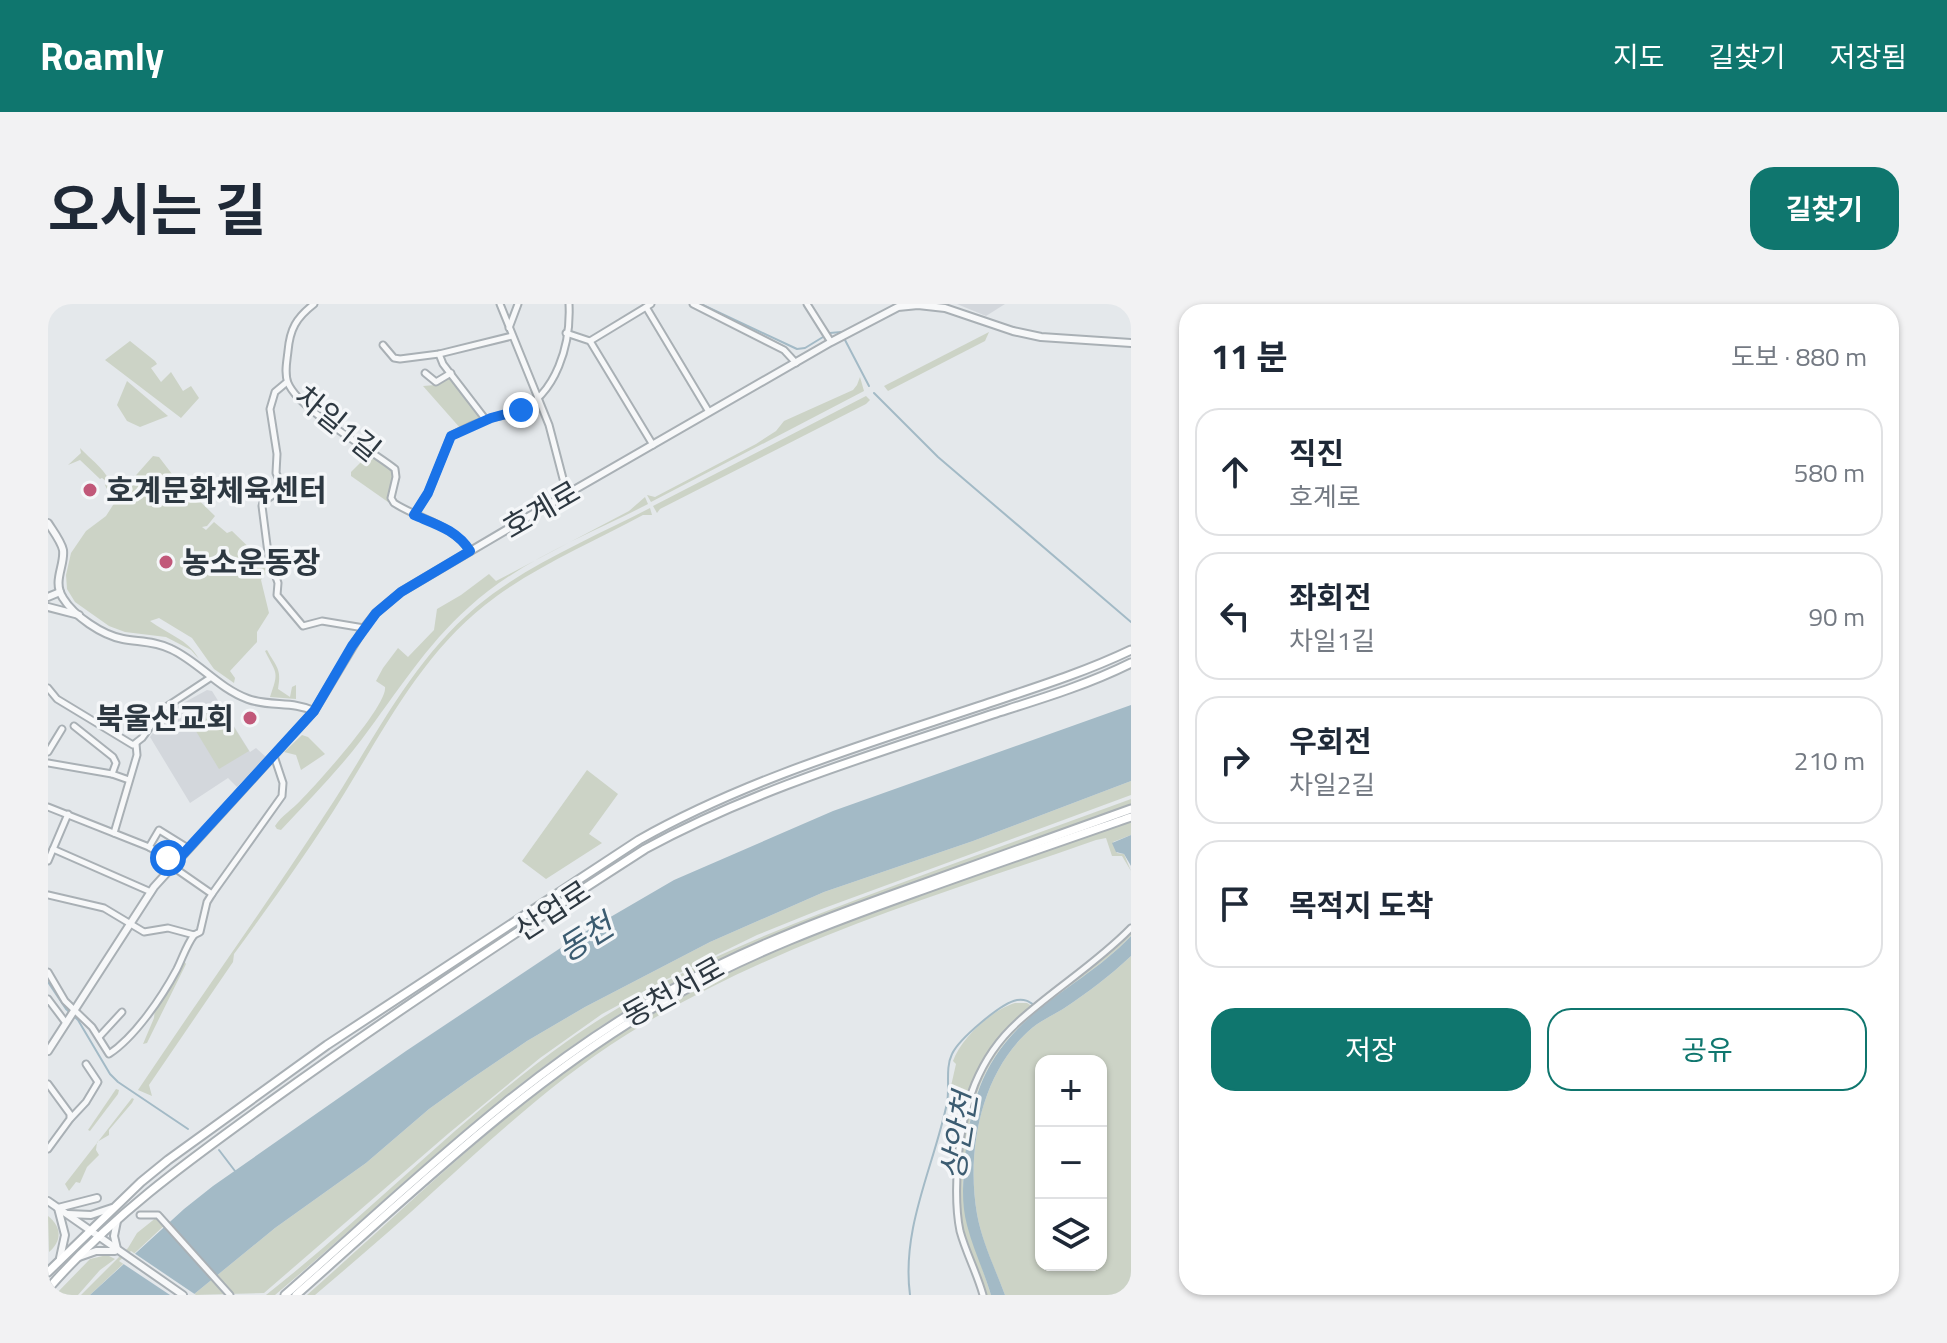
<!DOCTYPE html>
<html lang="ko">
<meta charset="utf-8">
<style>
:root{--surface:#fff;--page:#f2f2f3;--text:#1f2937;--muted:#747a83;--line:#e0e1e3;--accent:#0f766e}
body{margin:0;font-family:"Titillium Web","Noto Sans KR",sans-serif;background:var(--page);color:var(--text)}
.controls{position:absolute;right:24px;bottom:24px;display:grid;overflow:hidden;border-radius:16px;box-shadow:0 2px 6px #0004}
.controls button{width:72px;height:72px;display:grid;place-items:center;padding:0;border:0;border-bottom:2px solid var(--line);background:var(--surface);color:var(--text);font:40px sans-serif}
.stop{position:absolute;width:24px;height:24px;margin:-18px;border:6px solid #1a73e8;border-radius:50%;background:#fff}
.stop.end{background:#1a73e8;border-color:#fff;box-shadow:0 2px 8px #0008}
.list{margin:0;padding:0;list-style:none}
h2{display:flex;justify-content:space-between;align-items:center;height:104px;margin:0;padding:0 32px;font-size:34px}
h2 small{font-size:26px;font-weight:400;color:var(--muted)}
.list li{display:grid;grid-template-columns:52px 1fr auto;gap:24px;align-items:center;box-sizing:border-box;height:128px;margin:0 16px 16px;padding:0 16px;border:2px solid var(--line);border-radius:24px}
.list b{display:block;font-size:30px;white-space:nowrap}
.list p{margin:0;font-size:26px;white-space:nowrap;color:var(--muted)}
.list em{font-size:26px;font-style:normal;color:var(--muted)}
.actions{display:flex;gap:16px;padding:24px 32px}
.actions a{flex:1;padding:18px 0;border:2px solid var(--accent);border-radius:24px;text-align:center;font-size:28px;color:var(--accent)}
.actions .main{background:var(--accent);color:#fff}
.icon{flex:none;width:44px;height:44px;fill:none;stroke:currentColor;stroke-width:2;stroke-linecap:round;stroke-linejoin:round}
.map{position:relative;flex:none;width:1083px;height:991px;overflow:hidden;border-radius:24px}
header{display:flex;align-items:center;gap:48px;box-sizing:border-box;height:112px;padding:0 40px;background:var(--accent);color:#fff}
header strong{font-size:38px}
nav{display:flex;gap:44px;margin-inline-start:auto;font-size:28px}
.intro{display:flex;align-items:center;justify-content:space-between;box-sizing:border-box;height:192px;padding:0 48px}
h1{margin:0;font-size:56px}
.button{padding:20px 36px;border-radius:24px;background:var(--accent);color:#fff;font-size:28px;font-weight:700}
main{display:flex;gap:48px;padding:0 48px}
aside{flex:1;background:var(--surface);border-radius:24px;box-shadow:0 2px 6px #0004}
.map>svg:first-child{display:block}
.built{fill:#d3d7dc}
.green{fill:#ccd3c6;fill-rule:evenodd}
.water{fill:#a3bac6}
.pier{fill:#e4e8eb}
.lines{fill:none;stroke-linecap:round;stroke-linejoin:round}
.stream{stroke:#a3bac6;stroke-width:2}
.minor-casing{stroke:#a9b0b5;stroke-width:9}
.tertiary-casing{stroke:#a9b0b5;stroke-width:10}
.secondary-casing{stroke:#a9b0b5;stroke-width:11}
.minor{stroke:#f7f8f9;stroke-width:5}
.tertiary{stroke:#f7f8f9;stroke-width:6}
.secondary{stroke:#fff;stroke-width:7}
.route{stroke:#1a73e8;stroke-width:10}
.poi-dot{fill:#c15879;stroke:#f4f6f8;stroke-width:3}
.labels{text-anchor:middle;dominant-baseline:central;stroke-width:7;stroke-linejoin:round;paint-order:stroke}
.street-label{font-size:30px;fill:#2d3841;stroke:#f4f6f8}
.poi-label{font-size:30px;font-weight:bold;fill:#2d3841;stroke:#f4f6f8;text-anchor:start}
.water-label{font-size:32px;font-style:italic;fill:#3c5c71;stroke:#f4f6f8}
</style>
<header>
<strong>Roamly</strong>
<nav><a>지도</a><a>길찾기</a><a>저장됨</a></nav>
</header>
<div class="intro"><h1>오시는 길</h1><a class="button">길찾기</a></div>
<main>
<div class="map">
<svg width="1083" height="991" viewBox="0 0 1083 991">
<rect width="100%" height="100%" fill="#e4e8eb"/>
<g class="built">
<path d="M909,0H957L938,12Z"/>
<path d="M159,386L164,387L202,448L208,444L218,453L189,483L180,474L142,499L102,433L119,408Z"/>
</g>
<g class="green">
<path d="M941,28L937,37L840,87L836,82Z"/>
<path d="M82,37L107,57L109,60L103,64L113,78L123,68L135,87L143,82L151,94L133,114L57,56Z"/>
<path d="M402,72L436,114L413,125L375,82L387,81Z"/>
<path d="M812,73L816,87L603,198L599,191L607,193L708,140L728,127L736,117L805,86L809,81Z"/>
<path d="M79,77L120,112L92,123L79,117L69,101Z"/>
<path d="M818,92L822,96L818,100L612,205L609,209L605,202Z"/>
<path d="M32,144C46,159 69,173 64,196L57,181L59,178L54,174L52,175L32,156L20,161L33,149Z"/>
<path d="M321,150L347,167L340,198L303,172V168Z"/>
<path d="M105,152L111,153L124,170L167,212L159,222L154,223L158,226L166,218L179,229L184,227L219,261L220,266L213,276L221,309L209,328V338L182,367L187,374L186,379L166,365L144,334L111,314L102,317C119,330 140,335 151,355L143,346L118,333L77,328L61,322L27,298L19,285L18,271L23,249L38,227L58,212L74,187Z"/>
<path d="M597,193L600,200C540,231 471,257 421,303C378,341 348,390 314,435C289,468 261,496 233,526L229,525L227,522C233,512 245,505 253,496C269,480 340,401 337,383L328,377L335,364L350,344L360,353L386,326L389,305L413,291L441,270L448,277L581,207Z"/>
<path d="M602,204L604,211H595C543,239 482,265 437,301C374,351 337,423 296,490C262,545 224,598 186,650L185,658L101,781L104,792L90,786C152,693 217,603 278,509C325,438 361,360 428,303C478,261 544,234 602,204Z"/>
<path d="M219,346C228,363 234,364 230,385L242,393L244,383L248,381V395L222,393C231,367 229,371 217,347Z"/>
<path d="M172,401L201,447L171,465L143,419Z"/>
<path d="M254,431L260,433L277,450L253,466L248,451L236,448Z"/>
<path d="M539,466L570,490L541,530L554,539L498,575L474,557Z"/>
<path d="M1083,477V491L771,606L709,631L615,677L554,710L492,754L401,829L216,989L145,991L227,924L318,859L381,805L420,777L479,737L537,703L662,638L776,588L925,537Z"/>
<path d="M1083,495V500C1011,526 939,553 867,579C772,613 677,647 590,699C456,779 346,891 227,991H218C321,910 412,814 518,738C617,667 732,624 845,582C924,553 1004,524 1083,495Z"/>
<path d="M1083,518V531L1065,538L1069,549L1076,550L1083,567L1074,552H1064L1058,534L1048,536C886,593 725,639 578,731C508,775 447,832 386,887C347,923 307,957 267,991H259C368,895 470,791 595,715C742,625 921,575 1083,518Z"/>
<path d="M1083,626V632C1053,664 1015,684 982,713C939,751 923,790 918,847C917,859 914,872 915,884C918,921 932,956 943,991H937C929,969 918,945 913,922C898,848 922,760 980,711C996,696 1016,684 1033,671C1051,657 1067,642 1083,626Z"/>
<path d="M1083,652V991H957C947,965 934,938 929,910C918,847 933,767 984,724C994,716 1005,711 1015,705C1039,689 1062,672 1083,652ZM993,757H1053V961H993Z"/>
<path d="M136,657L138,660L99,739L95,740L106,714L107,703Z"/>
<path d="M967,699H979L985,703C955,735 931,756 918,799L909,797L903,782L908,760L905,757C913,734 944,706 967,699Z"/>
<path d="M68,785L71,786L70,790L42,827L40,826Z"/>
<path d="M84,794L86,795L84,799L61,826V831L49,838L48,846L51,851L39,863L32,879L28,878L21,887L17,880Z"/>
<path d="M114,909L121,917L42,991H33L80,944L89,929Z"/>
<path d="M0,912C14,923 14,937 1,948Z"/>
<path d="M59,951L67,955L52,966L30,991H7L42,955Z"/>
</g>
<g class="water">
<path d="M1083,401V477L925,537L776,588L662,638L537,703L479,737L420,777L381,805L318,859L227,924L145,991H42L136,905L165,882L358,747L535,629L626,576L785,507Z"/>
<path d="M1083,531V562L1076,550L1068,548L1064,539Z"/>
<path d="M1083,632V652C1062,672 1039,689 1015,705C1005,711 994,716 984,724C933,767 918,847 929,910C934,938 947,964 957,991H943C936,967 925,945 919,921C913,899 915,876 917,854C923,794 936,754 982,713C1015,684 1053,664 1083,632Z"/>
</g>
<path class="pier" d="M83,947L148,991H122L71,957Z"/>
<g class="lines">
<g class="stream">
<path d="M653,0L749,45L757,44L775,33"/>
<path d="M782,29L793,28"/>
<path d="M797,36L821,82"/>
<path d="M826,89L890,153L1083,318"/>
<path d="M0,678L18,705L30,716L62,770L70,778L140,825"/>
<path d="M171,846L187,867"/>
<path d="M862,991C853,924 886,862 899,799C902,783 897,764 904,750C911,735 953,699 969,696C977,695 980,697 986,701"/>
</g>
<g class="minor-casing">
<g id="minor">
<path d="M266,0C248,14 242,25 240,47C239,57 236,69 240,79C251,106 322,145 347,165L348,173L343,194L346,199C371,215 405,221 422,247"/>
<path d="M452,0L501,121L519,190"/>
<path d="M645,0L736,46L748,59"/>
<path d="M759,0L783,38"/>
<path d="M598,3L661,108"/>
<path d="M461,24L470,0"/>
<path d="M518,29L542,37L605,141"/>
<path d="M542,37L603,0"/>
<path d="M335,41L346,54L352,55L391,50L464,32"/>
<path d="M391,50L395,60L438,116"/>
<path d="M377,69L388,78L403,69"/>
<path d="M239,78L227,88L222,105L229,150L228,169L235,184L215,198L214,202L220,249L230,279L229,291L255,322L274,317L316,324"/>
<path d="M366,211L380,189L403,132C415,125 430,118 444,114C452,111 461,111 469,108C509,91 523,39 521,0"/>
<path d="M0,384L9,395L85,441L94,434L115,405L162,374"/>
<path d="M26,422L65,453L68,459L64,470"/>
<path d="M0,448L14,425"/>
<path d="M0,459L64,470L81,476"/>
<path d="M0,503L101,543L111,526L140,544"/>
<path d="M66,529L89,451L88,440"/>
<path d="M101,543L120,554L128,565L164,590L234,492L235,479L226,452"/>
<path d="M5,545L103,588"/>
<path d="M0,557L20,510"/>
<path d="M0,591L56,604L96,628L120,624L146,631L152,628L159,598L164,590"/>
<path d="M0,668L17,697L44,723L61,750C87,733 114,693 129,665C135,653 138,642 146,631"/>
<path d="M0,695L18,719"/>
<path d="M51,733L74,708"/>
<path d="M0,780L22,810V815L0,845"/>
<path d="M23,814L38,798L50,778L38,760"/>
<path d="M92,911H110L182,991"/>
<path d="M935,991C929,969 918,949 912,927C907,903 908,879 910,854C915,802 930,754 970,718C1006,685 1048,660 1083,624"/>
</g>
</g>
<g class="tertiary-casing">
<g id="tertiary">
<path d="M0,219C5,227 13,237 15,246C17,262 4,277 15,294C26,312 54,331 75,335C91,338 107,337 123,345C151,358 170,384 200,395C222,403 245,397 266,407"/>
<path d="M0,293L12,288"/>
<path d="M0,303L31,311"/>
<path d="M0,747L106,583L266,407L316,324L328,309L353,288L519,190L783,38L850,3L870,1L897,4L965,27L993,33L1083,39"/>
<path d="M0,897L135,991"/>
<path d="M20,910L43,911L64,904"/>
<path d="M69,917L66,932L69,945"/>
<path d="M31,953L48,947H67"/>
<path d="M12,954L17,931L10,904L49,894"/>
</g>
</g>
<g class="secondary-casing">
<g id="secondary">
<path d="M0,968L93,878L120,856L279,741L591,536C701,474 822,439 941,399C989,383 1037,368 1083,346"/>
<path d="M0,985C65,910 143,855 223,797C345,709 471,626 597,545C707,485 827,450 945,410C992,395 1039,381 1083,359"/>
<path d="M237,991C359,884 478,766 621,687C703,641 789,610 877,579C946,554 1014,530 1083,505"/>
<path d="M248,991C367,886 483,773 622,694C699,650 782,619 866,589C938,563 1011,538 1083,513"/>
</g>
</g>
<use href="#minor" class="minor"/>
<use href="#tertiary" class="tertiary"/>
<use href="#secondary" class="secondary"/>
</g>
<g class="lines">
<path class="route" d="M120,554L125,561L266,407L304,342L328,309L353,288L422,247C409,226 387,220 366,211L380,189L403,132L443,114L473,106"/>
</g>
<g class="poi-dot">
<circle cx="42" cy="186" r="8"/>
<circle cx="118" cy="258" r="8"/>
<circle cx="202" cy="414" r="8"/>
</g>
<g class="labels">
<g class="street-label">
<text transform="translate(290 119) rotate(39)">차일1길</text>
<text transform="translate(493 205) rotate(-30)">호계로</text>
<text transform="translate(504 606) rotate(-33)">산업로</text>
<text transform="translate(625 687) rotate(-29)">동천서로</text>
</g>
<g class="poi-label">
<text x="58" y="186">호계문화체육센터</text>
<text x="134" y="258">농소운동장</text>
<text x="186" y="414" text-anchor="end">북울산교회</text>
</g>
<g class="water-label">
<text transform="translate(537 633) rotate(-32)">동천</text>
<text transform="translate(910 832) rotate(-81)">상안천</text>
</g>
</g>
</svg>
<div class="controls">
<button>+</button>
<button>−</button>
<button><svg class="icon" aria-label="layers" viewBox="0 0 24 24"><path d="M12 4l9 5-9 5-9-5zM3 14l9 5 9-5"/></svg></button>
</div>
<div class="stop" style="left:120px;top:554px"></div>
<div class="stop end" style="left:473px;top:106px"></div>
</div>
<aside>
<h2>11 분<small>도보 · 880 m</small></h2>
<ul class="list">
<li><svg class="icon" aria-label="ahead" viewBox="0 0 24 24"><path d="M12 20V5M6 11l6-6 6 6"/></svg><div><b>직진</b><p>호계로</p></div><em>580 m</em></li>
<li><svg class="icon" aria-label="left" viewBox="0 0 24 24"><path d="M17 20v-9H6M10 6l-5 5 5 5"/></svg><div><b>좌회전</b><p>차일1길</p></div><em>90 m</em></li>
<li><svg class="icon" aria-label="right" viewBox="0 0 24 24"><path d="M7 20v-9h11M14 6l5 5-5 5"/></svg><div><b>우회전</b><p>차일2길</p></div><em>210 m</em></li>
<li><svg class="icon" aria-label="arrive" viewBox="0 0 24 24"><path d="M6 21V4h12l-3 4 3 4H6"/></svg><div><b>목적지 도착</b></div></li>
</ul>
<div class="actions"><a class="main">저장</a><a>공유</a></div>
</aside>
</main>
